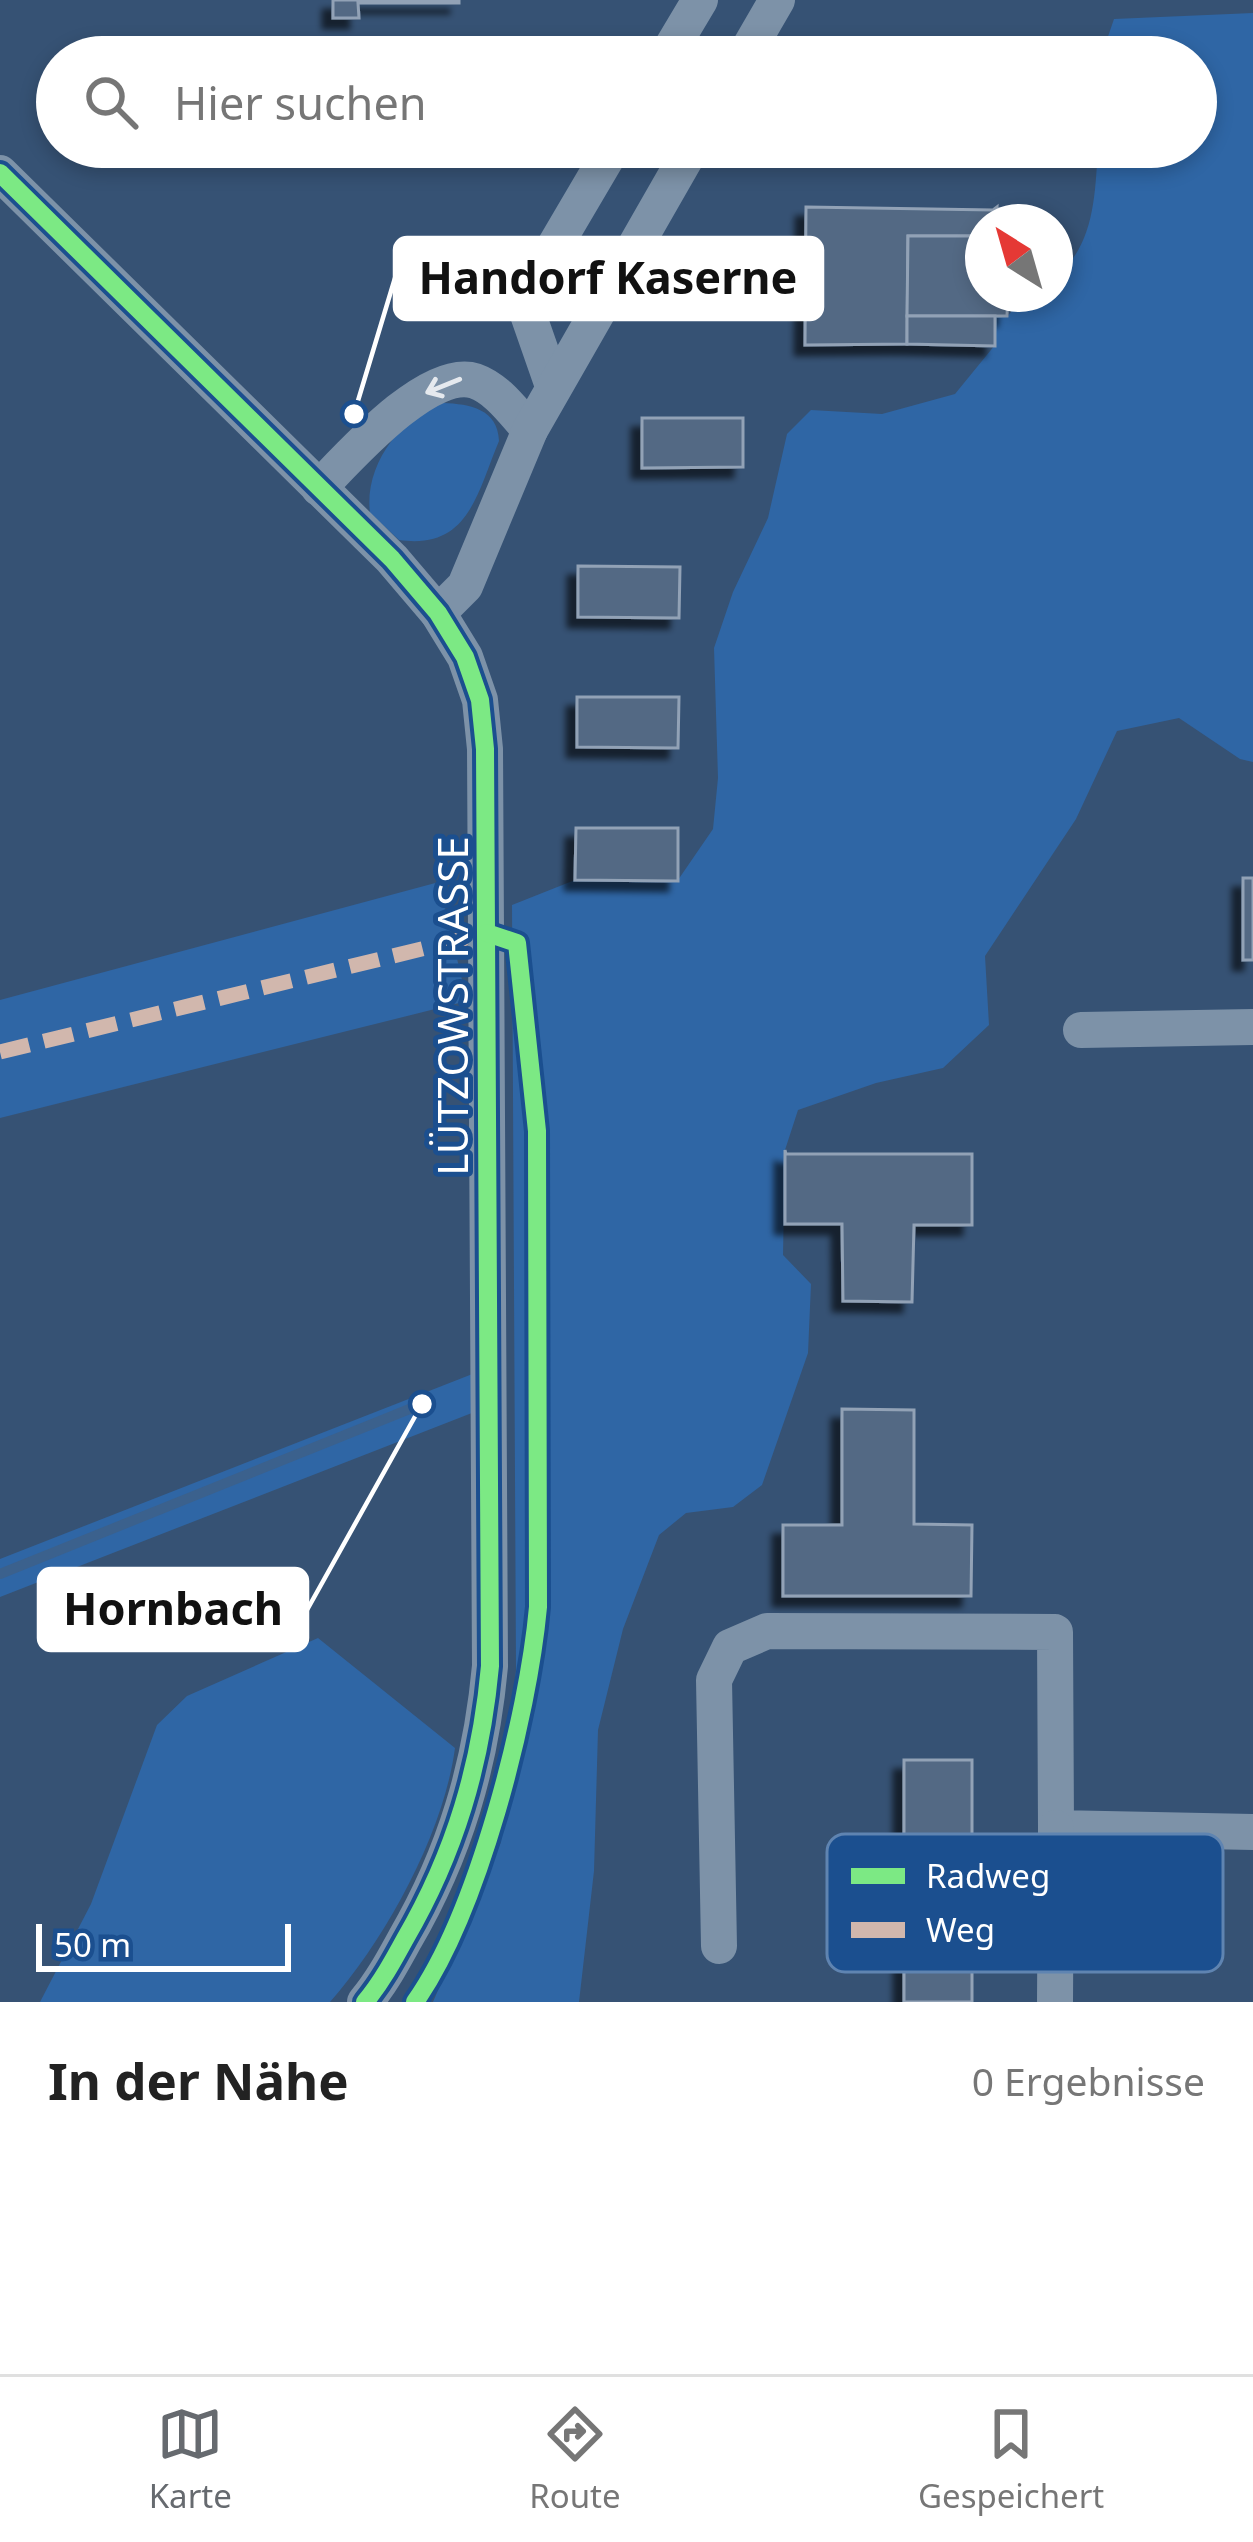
<!DOCTYPE html>
<html lang="de">
<meta charset="utf-8">
<style>
:root{--surface:#fff;--page:#f6f6f6;--text:#222;--muted:#767676;--line:#e0e0e0;--accent:#666a6f}
body{margin:0;font-family:"Noto Sans",sans-serif;background:var(--page);color:var(--text)}
.compass{position:absolute;left:965px;top:204px;width:108px;height:108px;border-radius:50%;background:var(--surface);box-shadow:0 6px 18px #0003;rotate:323deg}
.scale{position:absolute;left:36px;bottom:30px;width:255px;box-sizing:border-box;padding-left:12px;border:6px solid #fff;border-top:0;font-size:33px;line-height:42px;white-space:nowrap;color:#fff;-webkit-text-stroke:9px #1b4f8f;paint-order:stroke}
.list{margin:0;padding:0;list-style:none}
h2{display:flex;justify-content:space-between;align-items:center;height:156px;margin:0;padding:0 48px;font-size:51px}
h2 small{font-size:39px;font-weight:400;color:var(--muted)}
.icon{flex:none;width:66px;height:66px;fill:none;stroke:currentColor;stroke-width:2;stroke-linecap:round;stroke-linejoin:round}
.map{position:relative;flex:none;width:1253px;height:2002px;overflow:hidden}
.search{position:absolute;background:var(--surface);box-shadow:0 6px 18px #0003;left:36px;right:36px;top:36px;height:132px;display:flex;align-items:center;gap:30px;box-sizing:border-box;padding:0 42px;border-radius:66px;color:var(--muted);font-size:45px}
.sheet{height:372px;background:var(--surface)}
nav{display:flex;justify-content:space-around;align-items:center;box-sizing:border-box;height:168px;border-top:3px solid var(--line);background:var(--surface);font-size:33px;color:var(--muted)}
nav a{display:grid;justify-items:center;gap:6px}
nav .on{color:var(--accent)}
.map>svg:first-child{display:block}
.green{fill:#2f66a5}
.lines{fill:none;stroke-linecap:round;stroke-linejoin:round}
.stream{stroke:#3b618d;stroke-width:10}
.building{fill:#526984;stroke:#92a2b6;stroke-width:3;filter:url(#shadow)}
.minor{stroke:#7d92a8;stroke-width:36}
.quiet{stroke:#d1b7ad;stroke-width:15;stroke-dasharray:30 15;stroke-linecap:butt}
.cycleway-casing{stroke:#1b4f8f;stroke-width:26}
.cycleway{stroke:#7ce984;stroke-width:18}
.oneway{stroke:#e5e9ee}
.labels{text-anchor:middle;dominant-baseline:central;stroke-width:10;stroke-linejoin:round;paint-order:stroke}
.street-label{font-size:42px;fill:#fff;stroke:#1b4f8f}
.key{fill:#1b4f8f;stroke:#5f84b1;stroke-width:3}
.key-label{font-size:33px;fill:#fff}
.leader{fill:none;stroke:#fff;stroke-width:4.5}
.callout-dot{fill:#fff;stroke:#1b4f8f;stroke-width:4.5}
.callout{fill:#fff;stroke:#fff;stroke-width:4.5}
.callout-label{font-size:45px;text-anchor:middle;font-weight:bold;fill:#111}
</style>
<div class="map">
<svg width="1253" height="2002" viewBox="0 0 1253 2002">
<defs>
<filter id="shadow"><feDropShadow dx="-10" dy="10" stdDeviation="3" flood-color="#0009"/></filter>
</defs>
<rect width="100%" height="100%" fill="#365274"/>
<g class="green">
<path d="M1253,13V762L1240,759L1179,718L1117,731L1076,819L985,956L989,1025L943,1068L876,1083L798,1110L785,1150L783,1255L811,1284L808,1353L762,1485L733,1507L686,1513L659,1535L623,1629L598,1730L594,1871L579,2002H433L501,1842L516,1670L512,905L575,880H678L713,829L718,778L714,648L733,592L768,518L787,434L811,410L882,414L955,394L995,345V316H1008L1024,294H1055V277C1095,246 1095,194 1098,147H1196V57H1101L1114,19Z"/>
<path d="M443,403C470,404 498,409 499,441C477,493 469,550 399,540L370,513C364,466 400,417 443,403Z"/>
<path d="M439,882L467,1001L0,1118V1000Z"/>
<path d="M475,1373L477,1411L0,1597V1559Z"/>
<path d="M318,1638L455,1748C444,1832 386,1939 330,2002H40L91,1904L157,1725L187,1696Z"/>
</g>
<g class="lines">
<path class="stream" d="M0,1574L422,1404"/>
</g>
<g class="building">
<path d="M333,0H459V3H358L359,18H333Z"/>
<path d="M806,207L993,210L997,207L996,222H983V236H908L907,344L805,345Z"/>
<path d="M908,236H983V294H1008L1007,316H907Z"/>
<path d="M907,316H995V346L907,344Z"/>
<path d="M642,418H743V467L642,468Z"/>
<path d="M578,566L680,567L679,618L578,617Z"/>
<path d="M577,697H679L678,748L577,747Z"/>
<path d="M576,828H678V881L575,880Z"/>
<rect x="1243" y="878" width="10" height="82"/>
<path d="M785,1150L786,1154H972V1225H914L912,1302L843,1301L842,1224H785Z"/>
<path d="M842,1409L914,1410V1524L972,1525L971,1596H783V1525H842Z"/>
<rect x="904" y="1760" width="68" height="242"/>
</g>
<g class="lines">
<g class="minor">
<path d="M666,57L700,0"/>
<path d="M744,57L777,0"/>
<path d="M0,173L392,559L438,613L465,657L480,700L485,749L490,1666C481,1765 455,1853 405,1939C393,1961 381,1983 365,2002"/>
<path d="M553,386L523,300L613,147"/>
<path d="M319,488C349,457 429,366 475,381C498,389 514,413 530,430"/>
<path d="M438,613L465,586L530,430L692,147"/>
<path d="M1081,1030L1253,1027"/>
<path d="M719,1946L714,1680L730,1647L767,1631L1055,1632L1056,1828L1253,1832"/>
<path d="M1055,2002L1056,1828"/>
</g>
<path class="quiet" d="M0,1052L487,933L495,936"/>
<g class="cycleway-casing">
<g id="cycleway">
<path d="M0,173L392,559L438,613L465,657L480,700L485,749L490,1666C481,1765 455,1853 405,1939C393,1961 381,1983 365,2002"/>
<path d="M415,2002C478,1912 528,1717 538,1607L537,1131L517,943L487,933"/>
</g>
</g>
<use href="#cycleway" class="cycleway"/>
</g>
<defs><path id="oneway-shaft" d="M-6 0H5M1.5-3L5.5 0L1.5 3" fill="none" stroke-width="1.6" stroke-linecap="round" stroke-linejoin="round" transform="scale(3)"/></defs>
<use class="oneway" href="#oneway-shaft" transform="translate(443 386) rotate(158)"/>
<g class="labels">
<g class="street-label">
<text transform="translate(451 1006) rotate(-90)">LÜTZOWSTRASSE</text>
</g>
</g>
<rect x="827" y="1834" width="396" height="138" rx="18" class="key"/>
<rect x="851" y="1868" width="54" height="16" fill="#7ce984"/>
<rect x="851" y="1922" width="54" height="16" fill="#d1b7ad"/>
<g class="key-label">
<text x="926" y="1888">Radweg</text>
<text x="926" y="1942">Weg</text>
</g>
<path class="leader" d="M354 414L395 278M422 1404L307 1610"/>
<g class="callout-dot">
<circle cx="354" cy="414" r="12"/>
<circle cx="422" cy="1404" r="12"/>
</g>
<g class="callout">
<rect x="395" y="238" width="427" height="81" rx="12"/>
<rect x="39" y="1569" width="268" height="81" rx="12"/>
</g>
<g class="callout-label">
<text x="608" y="294">Handorf Kaserne</text>
<text x="173" y="1625">Hornbach</text>
</g>
</svg>
<svg class="compass" viewBox="-18 -18 36 36"><path d="M0-13l5 13h-10z" fill="#e53935"/><path d="M0 13l5-13h-10z" fill="#767676"/></svg>
<div class="scale">50 m</div>
<div class="search"><svg class="icon" aria-label="search" viewBox="0 0 24 24"><circle cx="10" cy="10" r="6"/><path d="M15 15l6 6"/></svg>Hier suchen</div>
</div>
<section class="sheet">
<h2>In der Nähe<small>0 Ergebnisse</small></h2>
<ul class="list">
</ul>
</section>
<nav>
<a class="on"><svg class="icon" aria-label="map" viewBox="0 0 24 24"><path d="M3 6l6-2 6 2 6-2v14l-6 2-6-2-6 2zM9 4v14M15 6v14"/></svg>Karte</a>
<a><svg class="icon" aria-label="directions" viewBox="0 0 24 24"><path d="M12 3l9 9-9 9-9-9zM9 14v-3h6M13 9l2 2-2 2"/></svg>Route</a>
<a><svg class="icon" aria-label="saved" viewBox="0 0 24 24"><path d="M7 4h10v16l-5-4-5 4z"/></svg>Gespeichert</a>
</nav>
